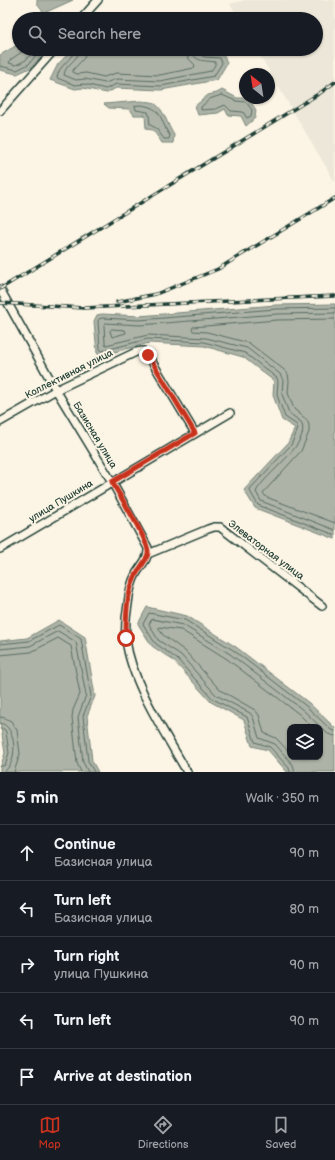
<!DOCTYPE html>
<meta charset="utf-8">
<style>
:root{--surface:#171b24;--page:#20242c;--text:#f1f3f6;--muted:#9ea1a6;--line:#363941;--accent:#c8321e}
body{margin:0;font-family:"Balsamiq Sans",sans-serif;background:var(--page);color:var(--text)}
.controls{position:absolute;right:12px;bottom:12px;display:grid;overflow:hidden;border-radius:8px;box-shadow:0 1px 3px #0004}
.controls button{width:36px;height:36px;display:grid;place-items:center;padding:0;border:0;border-bottom:1px solid var(--line);background:var(--surface);color:var(--text);font:20px sans-serif}
.compass{position:absolute;left:239px;top:68px;width:36px;height:36px;border-radius:50%;background:var(--surface);box-shadow:0 1px 3px #0004;rotate:330deg}
.stop{position:absolute;width:12px;height:12px;margin:-9px;border:3px solid #c8321e;border-radius:50%;background:#fff}
.stop.end{background:#c8321e;border-color:#fff;box-shadow:0 1px 4px #0008}
.list{margin:0;padding:0;list-style:none}
h2{display:flex;justify-content:space-between;align-items:center;height:52px;margin:0;padding:0 16px;font-size:17px}
h2 small{font-size:13px;font-weight:400;color:var(--muted)}
.list li{display:grid;grid-template-columns:26px 1fr auto;gap:12px;align-items:center;box-sizing:border-box;height:56px;padding:0 16px;border-top:1px solid var(--line)}
.list b{display:block;font-size:15px;white-space:nowrap}
.list p{margin:0;font-size:13px;white-space:nowrap;color:var(--muted)}
.list em{font-size:13px;font-style:normal;color:var(--muted)}
.icon{flex:none;width:22px;height:22px;fill:none;stroke:currentColor;stroke-width:2;stroke-linecap:round;stroke-linejoin:round}
.map{position:relative;flex:none;width:335px;height:772px;overflow:hidden}
.search{position:absolute;background:var(--surface);box-shadow:0 1px 3px #0004;left:12px;right:12px;top:12px;height:44px;display:flex;align-items:center;gap:10px;box-sizing:border-box;padding:0 14px;border-radius:22px;color:var(--muted);font-size:15px}
.sheet{height:332px;background:var(--surface)}
nav{display:flex;justify-content:space-around;align-items:center;box-sizing:border-box;height:56px;border-top:1px solid var(--line);background:var(--surface);font-size:11px;color:var(--muted)}
nav a{display:grid;justify-items:center;gap:2px}
nav .on{color:var(--accent)}
.map>svg:first-child{display:block}
.built{fill:#ece7d8}
.water{fill:#aeb3a7;stroke:#758479;fill-rule:evenodd}
.lines{fill:none;stroke-linecap:round;stroke-linejoin:round}
.shore{stroke:#586c62;stroke-width:1}
.street-casing{stroke:#1f3d34;stroke-width:10}
.street{stroke:#fcf5e5;stroke-width:7}
.rail-casing{stroke:#1f3d34;stroke-width:3.5}
.rail{stroke:#fcf5e5;stroke-width:2;stroke-dasharray:6;stroke-linecap:butt}
.route{stroke:#c8321e;stroke-width:5}
.labels{text-anchor:middle;dominant-baseline:central;stroke-width:4;stroke-linejoin:round;paint-order:stroke}
.street-label{font-size:10px;fill:#1f3d34;stroke:#fcf5e5}
</style>
<div class="map">
<svg width="335" height="772" viewBox="0 0 335 772">
<rect width="100%" height="100%" fill="#fcf5e5"/>
<filter id="ink" filterUnits="userSpaceOnUse"><feTurbulence type="fractalNoise" baseFrequency=".025" numOctaves="2"/><feDisplacementMap in="SourceGraphic" scale="8" xChannelSelector="R" yChannelSelector="G"/><feConvolveMatrix kernelMatrix="1 2 1 2 8 2 1 2 1" color-interpolation-filters="sRGB"/></filter>
<g filter="url(#ink)">
<path class="built" d="M245,0H335V182L256,49H316V19H239L230,4Z"/>
<g class="water">
<path d="M37,0H73L44,13L37,4Z"/>
<path d="M19,44V49H46L32,67L17,74L0,70V55Z"/>
<path d="M73,49H197L204,53H223L227,63L217,80L161,90L116,88L107,93L83,88L75,89L50,80L58,64Z"/>
<path d="M222,90L237,98H248L256,110L255,118L246,126L241,116L228,115L225,109L218,113L198,115L195,106L208,95L217,93Z"/>
<path d="M141,101C145,102 151,101 154,103C165,110 167,125 174,135L173,143H162L153,130L146,129L145,115H134L130,109L109,108L104,104Z"/>
<path d="M335,304V539L255,508L244,490L288,443L295,428L282,420L273,395L274,381L243,357L204,346L149,343L100,356L97,353L94,321L97,315L102,314L139,316L276,305Z"/>
<path d="M147,607L187,616L236,647L309,703L335,728V772H287L268,750L252,746L244,720L211,702L174,661L152,646L138,624ZM290,727H320V757H290Z"/>
<path d="M59,620L85,637L95,696L87,716L92,761L98,772H0V768L5,753L0,722V641L27,638Z"/>
</g>
<g class="lines">
<g class="shore">
<path d="M26,49L10,60L9,63L16,65L26,60L34,49"/>
<path d="M75,49C73,60 58,65 57,78L75,85L84,84L106,89L116,84L161,86L214,76L222,63L220,58L204,57L198,53L197,49"/>
<path d="M80,49C79,60 65,64 64,75L76,80L85,79L105,83L116,79L160,81L211,71L215,65V62C205,60 193,63 192,49"/>
<path d="M86,49L84,58L73,70V72L77,74L86,73L104,77L116,73L160,75L194,68L195,65L188,58L186,49"/>
<path d="M0,66L17,70L29,64L41,49"/>
<path d="M222,95L236,101L246,102L252,110L251,116L247,118L243,112L231,111L225,105L216,109L201,110V107L210,99Z"/>
<path d="M141,105C164,108 159,120 170,136L169,139H164L156,128L150,125L149,115L148,112L136,110L135,106Z"/>
<path d="M335,308L276,309L139,320L102,318L99,319L98,321L100,349L102,351L148,339L204,342L245,353L277,378L278,381L277,395L285,417L297,425L298,429L291,445L250,489V491L258,505L335,535"/>
<path d="M335,313L277,314L140,325L105,323L104,325L105,343L106,345L148,335L206,338L247,348L280,374L283,380L282,394L289,413L301,422C313,443 263,475 256,492L261,501L335,530"/>
<path d="M335,319L277,320L193,327L192,329L193,331L207,332L249,343L283,369L288,374L289,381L288,393L294,409L307,420L309,425V432L301,451L263,493L266,497L335,523"/>
<path d="M112,329L125,330L126,333L112,337L110,331Z"/>
<path d="M0,644L29,641L59,625L81,639L91,696L83,716L88,761L94,772"/>
<path d="M0,649L30,646L58,631L76,642L86,695L78,717L83,762L88,772"/>
<path d="M0,655L31,652L58,638L71,646L80,694L73,710L72,717L77,763L81,772"/>
<path d="M0,717L5,718L11,721L17,730L20,754L14,772"/>
<path d="M0,723C17,725 19,765 3,772"/>
<path d="M0,729H4L6,732L9,753L5,765L0,767"/>
<path d="M290,753L276,738L264,733L259,715L255,710L220,690L185,651L163,635L159,629V627L181,630L227,659L299,714L312,727"/>
<path d="M290,772L289,768L270,747L255,742L247,717L213,699L177,659L155,643L143,624L149,613L185,620L233,650L306,706L331,730L335,731"/>
<path d="M295,772L293,765L275,744L259,738L253,717L250,713L216,695L181,655L158,640L149,624L152,619L183,625L230,654L303,710L328,734L335,736"/>
</g>
<g class="street-casing">
<g id="street">
<path d="M81,19L98,0"/>
<path d="M0,111L55,49"/>
<path d="M0,289L56,390L112,482L148,548C149,559 141,565 136,574C131,583 129,594 128,604C126,615 125,628 126,640C132,684 165,733 187,772"/>
<path d="M0,422L56,390L136,352L143,351L148,355L195,433"/>
<path d="M0,549L230,413"/>
<path d="M148,554L208,529L214,527H220L322,606"/>
</g>
</g>
<use href="#street" class="street"/>
<g class="rail-casing">
<g id="rail">
<path d="M0,289L320,93L335,82"/>
<path d="M117,302L156,294L218,269L335,198"/>
<path d="M0,303L84,308L335,296"/>
</g>
</g>
<use href="#rail" class="rail"/>
</g>
</g>
<g class="lines" filter="url(#ink)">
<path class="route" d="M126,638C126,618 126,594 136,575C139,568 147,561 148,553C150,543 119,494 112,482L195,433L148,355"/>
</g>
<g class="labels">
<g class="street-label">
<text transform="translate(69 374) rotate(-27)">Коллективная улица</text>
<text transform="translate(95 435) rotate(59)">Базисная улица</text>
<text transform="translate(61 501) rotate(-31)">улица Пушкина</text>
<text transform="translate(266 550) rotate(37)">Элеваторная улица</text>
</g>
</g>
</svg>
<div class="controls">
<button><svg class="icon" aria-label="layers" viewBox="0 0 24 24"><path d="M12 4l9 5-9 5-9-5zM3 14l9 5 9-5"/></svg></button>
</div>
<svg class="compass" viewBox="-18 -18 36 36"><path d="M0-13l5 13h-10z" fill="#e53935"/><path d="M0 13l5-13h-10z" fill="#9ea1a6"/></svg>
<div class="stop" style="left:126px;top:638px"></div>
<div class="stop end" style="left:148px;top:355px"></div>
<div class="search"><svg class="icon" aria-label="search" viewBox="0 0 24 24"><circle cx="10" cy="10" r="6"/><path d="M15 15l6 6"/></svg>Search here</div>
</div>
<section class="sheet">
<h2>5 min<small>Walk · 350 m</small></h2>
<ul class="list">
<li><svg class="icon" aria-label="ahead" viewBox="0 0 24 24"><path d="M12 20V5M6 11l6-6 6 6"/></svg><div><b>Continue</b><p>Базисная улица</p></div><em>90 m</em></li>
<li><svg class="icon" aria-label="left" viewBox="0 0 24 24"><path d="M17 20v-9H6M10 6l-5 5 5 5"/></svg><div><b>Turn left</b><p>Базисная улица</p></div><em>80 m</em></li>
<li><svg class="icon" aria-label="right" viewBox="0 0 24 24"><path d="M7 20v-9h11M14 6l5 5-5 5"/></svg><div><b>Turn right</b><p>улица Пушкина</p></div><em>90 m</em></li>
<li><svg class="icon" aria-label="left" viewBox="0 0 24 24"><path d="M17 20v-9H6M10 6l-5 5 5 5"/></svg><div><b>Turn left</b></div><em>90 m</em></li>
<li><svg class="icon" aria-label="arrive" viewBox="0 0 24 24"><path d="M6 21V4h12l-3 4 3 4H6"/></svg><div><b>Arrive at destination</b></div></li>
</ul>
</section>
<nav>
<a class="on"><svg class="icon" aria-label="map" viewBox="0 0 24 24"><path d="M3 6l6-2 6 2 6-2v14l-6 2-6-2-6 2zM9 4v14M15 6v14"/></svg>Map</a>
<a><svg class="icon" aria-label="directions" viewBox="0 0 24 24"><path d="M12 3l9 9-9 9-9-9zM9 14v-3h6M13 9l2 2-2 2"/></svg>Directions</a>
<a><svg class="icon" aria-label="saved" viewBox="0 0 24 24"><path d="M7 4h10v16l-5-4-5 4z"/></svg>Saved</a>
</nav>
